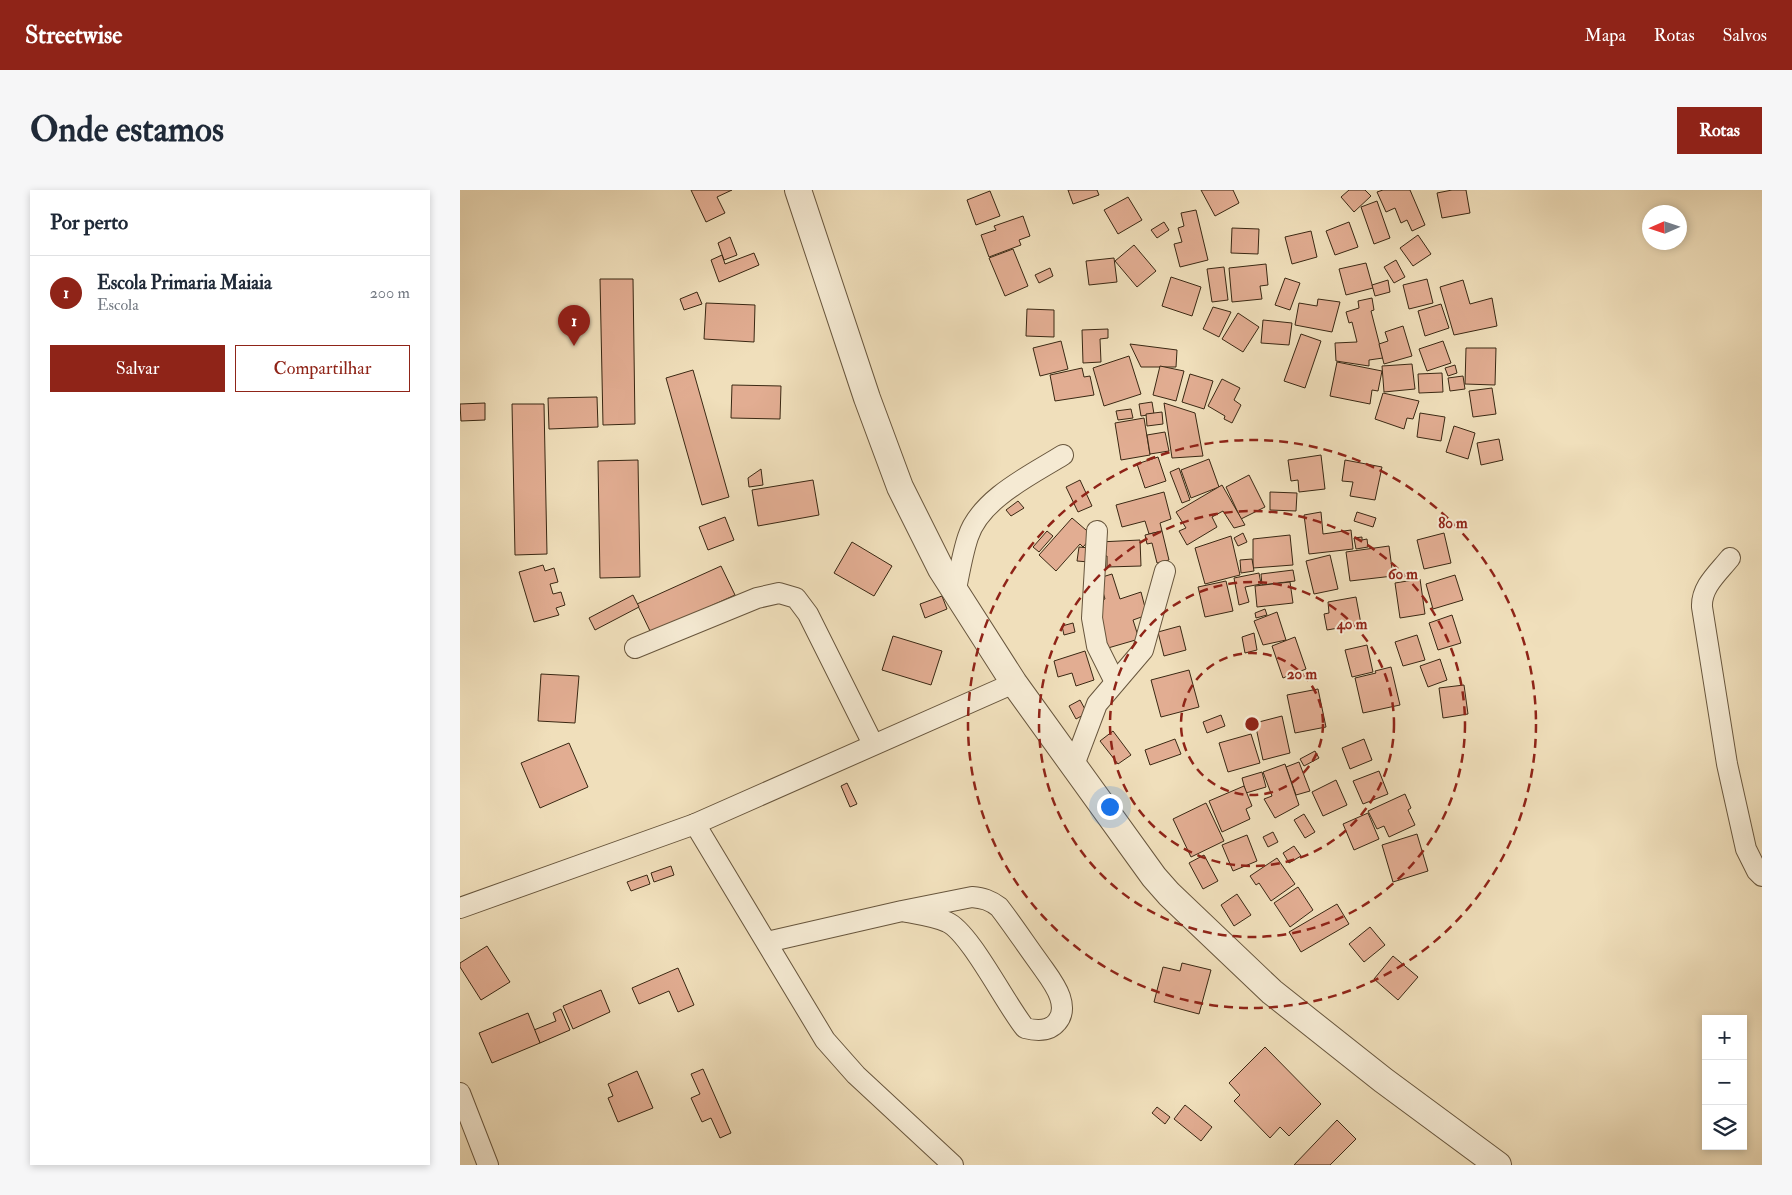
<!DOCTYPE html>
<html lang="pt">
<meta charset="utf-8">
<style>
:root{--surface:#fff;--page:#f6f6f7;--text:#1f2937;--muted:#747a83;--line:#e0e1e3;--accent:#8f2418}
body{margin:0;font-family:"IM FELL Double Pica",serif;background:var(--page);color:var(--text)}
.controls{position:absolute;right:15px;bottom:15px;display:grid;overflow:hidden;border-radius:0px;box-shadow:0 2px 8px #0003}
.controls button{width:45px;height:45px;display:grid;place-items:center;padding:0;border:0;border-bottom:1px solid var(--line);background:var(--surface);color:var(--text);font:25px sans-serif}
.compass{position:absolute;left:1182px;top:15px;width:45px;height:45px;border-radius:50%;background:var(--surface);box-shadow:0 2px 8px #0003;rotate:267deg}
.you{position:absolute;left:649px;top:616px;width:18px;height:18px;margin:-12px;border:4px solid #fff;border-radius:50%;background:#1a73e8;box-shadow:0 0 0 8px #1a73e833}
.badge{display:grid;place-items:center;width:32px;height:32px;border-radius:50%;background:var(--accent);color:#fff;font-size:16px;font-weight:700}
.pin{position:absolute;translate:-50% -41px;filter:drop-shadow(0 1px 2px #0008)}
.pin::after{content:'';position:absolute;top:26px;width:18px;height:15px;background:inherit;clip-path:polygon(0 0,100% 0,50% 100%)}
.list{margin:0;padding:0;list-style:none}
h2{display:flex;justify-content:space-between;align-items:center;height:65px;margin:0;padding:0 20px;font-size:21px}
h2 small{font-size:16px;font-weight:400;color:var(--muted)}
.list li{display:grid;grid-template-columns:32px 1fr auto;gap:15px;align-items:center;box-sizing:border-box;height:75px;padding:0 20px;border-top:1px solid var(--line)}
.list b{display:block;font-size:19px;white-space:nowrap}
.list p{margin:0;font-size:16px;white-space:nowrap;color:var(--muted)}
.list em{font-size:16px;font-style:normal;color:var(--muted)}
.actions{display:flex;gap:10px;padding:15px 20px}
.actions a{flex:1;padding:11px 0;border:1px solid var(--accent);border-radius:0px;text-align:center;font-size:18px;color:var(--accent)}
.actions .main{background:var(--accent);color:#fff}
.icon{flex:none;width:28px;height:28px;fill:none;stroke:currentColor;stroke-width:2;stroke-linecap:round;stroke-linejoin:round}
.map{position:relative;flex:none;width:1302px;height:975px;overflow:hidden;border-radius:0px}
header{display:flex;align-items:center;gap:30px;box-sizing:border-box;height:70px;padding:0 25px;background:var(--accent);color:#fff}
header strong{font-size:24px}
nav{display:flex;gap:28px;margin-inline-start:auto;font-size:18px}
.intro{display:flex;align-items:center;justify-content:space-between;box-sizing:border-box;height:120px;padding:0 30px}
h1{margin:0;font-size:35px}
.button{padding:12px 22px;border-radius:0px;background:var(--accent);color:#fff;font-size:18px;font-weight:700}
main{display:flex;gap:30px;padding:0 30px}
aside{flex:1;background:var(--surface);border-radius:0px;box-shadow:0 2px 8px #0003}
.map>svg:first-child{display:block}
.building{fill:#e2ad92;stroke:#3a2813}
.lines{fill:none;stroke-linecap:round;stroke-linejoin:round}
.minor-casing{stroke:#68563d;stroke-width:22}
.tertiary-casing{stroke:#68563d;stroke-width:28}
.minor{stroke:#f5ead3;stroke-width:20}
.tertiary{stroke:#f5ead3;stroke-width:26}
.ring{fill:none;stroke:#8f2418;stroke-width:2.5;stroke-dasharray:9 6}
.centre{fill:#8f2418;stroke:#f5ead3;stroke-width:2.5}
.ring-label{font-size:15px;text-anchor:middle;font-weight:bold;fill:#8f2418;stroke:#f5ead3;stroke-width:4;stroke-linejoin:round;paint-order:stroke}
</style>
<header>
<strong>Streetwise</strong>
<nav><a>Mapa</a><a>Rotas</a><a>Salvos</a></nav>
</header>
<div class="intro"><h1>Onde estamos</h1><a class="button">Rotas</a></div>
<main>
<aside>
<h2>Por perto<small></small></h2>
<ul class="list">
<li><span class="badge">1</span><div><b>Escola Primaria Maiaia</b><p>Escola</p></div><em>200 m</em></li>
</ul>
<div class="actions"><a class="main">Salvar</a><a>Compartilhar</a></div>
</aside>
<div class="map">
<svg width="1302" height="975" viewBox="0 0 1302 975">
<rect width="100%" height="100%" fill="#f0dfbb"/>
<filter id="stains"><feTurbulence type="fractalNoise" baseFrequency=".004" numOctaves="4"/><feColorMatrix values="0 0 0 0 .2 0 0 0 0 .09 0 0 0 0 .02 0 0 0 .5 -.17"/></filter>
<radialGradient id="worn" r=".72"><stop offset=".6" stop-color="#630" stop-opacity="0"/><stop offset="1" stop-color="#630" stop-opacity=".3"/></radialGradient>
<g class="building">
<path d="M231,0H272L257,7L265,23L246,32Z"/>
<path d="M608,0H637L639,5L613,14Z"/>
<path d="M741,0H773L779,13L755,26Z"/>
<path d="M889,0H905L911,6L894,22L881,7Z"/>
<path d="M923,0H950L965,35L952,41L947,30L941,33L935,18L926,22L917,2Z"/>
<path d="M992,0H1006L1010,23L982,28L977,3Z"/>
<path d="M530,1L540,26L516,35L507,10Z"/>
<path d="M668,7L682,30L658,44L644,20Z"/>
<path d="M917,11L930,48L914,54L901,17Z"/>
<path d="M736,20L748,70L720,77L714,54L722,52L718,38L724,36L721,23Z"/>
<path d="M563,26L570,46L559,50L561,55L529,67L521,45L536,40L534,36Z"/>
<path d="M704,32L709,40L697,48L691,40Z"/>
<path d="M889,32L898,57L875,65L866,41Z"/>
<path d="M772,38L799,39L798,64L771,63Z"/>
<path d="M851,41L857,67L832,74L825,47Z"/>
<path d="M958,45L971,64L953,76L940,58Z"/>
<path d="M270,47L277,65L264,70L258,53Z"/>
<path d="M674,55L696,81L677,97L655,71Z"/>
<path d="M553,59L568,96L545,106L529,68Z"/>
<path d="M294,63L299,75L259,92L251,70L262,65L265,74Z"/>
<path d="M654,68L657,92L629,95L626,71Z"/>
<path d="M936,70L945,87L934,93L924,77Z"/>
<path d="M906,73L913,98L886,105L879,79Z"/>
<path d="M806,74L808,95L800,96L802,109L772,112L769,78Z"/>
<path d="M764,77L768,110L752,112L747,79Z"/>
<path d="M590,78L593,86L579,93L575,85Z"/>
<path d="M711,87L741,97L732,126L702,116Z"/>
<path d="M825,88L840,93L830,120L815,115Z"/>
<path d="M140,89H173L175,234L143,235Z"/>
<path d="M967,89L973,113L949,119L943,95Z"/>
<path d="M928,90L930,102L915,106L912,95Z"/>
<path d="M1003,90L1010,114L1032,108L1037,136L994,145L980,97Z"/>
<path d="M237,102L242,114L224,120L220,109Z"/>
<path d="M912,108L914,120L911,121L923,168L909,170V176L876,171L875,153L897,152L892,132L889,133L886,122L899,118L898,111Z"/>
<path d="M858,109L880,112L872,142L835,135L839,113L857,116Z"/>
<path d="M246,113L295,115L294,152L244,149Z"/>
<path d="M981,114L989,138L965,146L958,121Z"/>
<path d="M753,117L771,122L759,147L743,139Z"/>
<path d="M567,119L594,120V147L566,146Z"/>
<path d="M778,123L799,137L783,162L762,149Z"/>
<path d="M803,130L832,133L829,155L801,153Z"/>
<path d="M943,136L952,166L924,174L919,154L928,151L925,142Z"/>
<path d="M648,139V148L640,149L641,172L623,173L622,140Z"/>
<path d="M841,144L861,151L845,198L824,191Z"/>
<path d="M601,151L608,179L580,186L573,158Z"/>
<path d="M983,151L991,173L967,181L959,159Z"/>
<path d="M670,154L717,160L716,177H681Z"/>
<path d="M1006,158H1036L1035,195L1005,194Z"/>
<path d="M669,166L681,204L644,216L633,178Z"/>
<path d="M877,172L922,181L918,201L912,200L910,214L870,206Z"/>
<path d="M952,174L955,199L924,202L922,176Z"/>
<path d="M995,175L997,183L988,186L985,178Z"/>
<path d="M700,176L724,181L716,211L693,205Z"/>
<path d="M622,178L624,187L630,186L634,205L595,211L590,185Z"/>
<path d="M233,180L269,307L242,315L206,188Z"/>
<path d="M982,183L983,202L959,203L958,184Z"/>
<path d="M730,184L753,191L744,219L722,212Z"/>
<path d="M1003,186L1005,199L990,201L988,188Z"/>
<path d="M762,189L780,198L774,210L781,215L772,233L764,229L765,226L748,216Z"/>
<path d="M272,195L321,196L320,229L271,228Z"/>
<path d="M1032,198L1036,224L1013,227L1009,201Z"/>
<path d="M923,203L959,211L953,229L947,228L944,239L915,229Z"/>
<path d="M137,207L138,237L89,239L88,208Z"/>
<path d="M692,212L694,224L681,226L679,214Z"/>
<path d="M25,213V230L1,231L0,214Z"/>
<path d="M704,213L735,223L743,266L712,268Z"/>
<path d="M52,214H84L87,364L55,365Z"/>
<path d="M671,219L673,228L658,230L656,221Z"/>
<path d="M702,222L703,234L687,236L686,224Z"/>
<path d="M960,223L985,227L981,251L957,247Z"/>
<path d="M684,228L690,265L661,270L655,233Z"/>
<path d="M994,236L1015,243L1008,269L986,262Z"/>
<path d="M705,242L709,261L690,264L687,245Z"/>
<path d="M1039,249L1043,270L1021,275L1017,253Z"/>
<path d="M861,265L865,299L839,302L838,290L831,291L828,270Z"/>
<path d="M698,267L706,291L685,298L677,274Z"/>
<path d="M749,269L759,297L731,308L721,280Z"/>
<path d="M178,270L180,387L140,388L138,271Z"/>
<path d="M885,270L922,277L915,310L890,306L893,292L882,291Z"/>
<path d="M719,278L730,310L722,313L710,282Z"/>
<path d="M301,279L303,295L289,297L288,288Z"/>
<path d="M789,285L805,317L781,329L766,297Z"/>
<path d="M353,290L359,325L298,336L292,300Z"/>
<path d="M620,290L632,316L618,322L606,297Z"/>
<path d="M762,295L785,335L774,338L763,321L752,327L757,337L727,355L719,341L726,338L716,322Z"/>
<path d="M704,302L711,329L700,333L702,341L689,344L685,331L662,337L656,315Z"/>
<path d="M810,302L837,303L836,321L810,320Z"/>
<path d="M558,311L564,318L551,326L546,320Z"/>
<path d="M861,322L863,344L891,340L893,359L849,364L844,325Z"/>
<path d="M897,322L916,328L913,337L894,331Z"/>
<path d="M265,327L274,350L248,360L239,337Z"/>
<path d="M612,328L633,346L623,357L620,354L596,381L579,365Z"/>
<path d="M587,341L593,346L579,362L573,357Z"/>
<path d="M702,341L709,370L697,373L692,353L687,354L685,345Z"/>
<path d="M783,343L787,352L778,356L774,348Z"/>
<path d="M984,343L991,373L964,379L957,350Z"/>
<path d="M830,345L833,375L793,378V349Z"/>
<path d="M771,346L780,385L745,394L735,358Z"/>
<path d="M902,347V350L907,349L908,357L896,359L894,348Z"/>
<path d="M680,350L681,376L647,377V366H639V352Z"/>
<path d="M392,352L432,376L414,406L374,383Z"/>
<path d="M929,356L933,386L890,391L886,362Z"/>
<path d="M619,357L630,358L629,372L617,371Z"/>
<path d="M870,365L878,399L854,404L846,371Z"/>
<path d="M792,369L794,381L781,383L780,370Z"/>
<path d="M83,375L85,381L94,378L98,392L90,394L93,404L101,402L105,415L96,418L99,425L74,432L59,382Z"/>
<path d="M261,376L275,405L191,443L177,414Z"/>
<path d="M833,380L835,391L802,395L801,384Z"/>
<path d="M799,383L801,394L785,397L789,412L779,415L774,388Z"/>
<path d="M652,384L660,409L681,402L687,425L673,430L679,449L648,458L635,412L645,409L639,388Z"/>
<path d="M995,385L1003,410L973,419L966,394Z"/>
<path d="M960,389L965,424L940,428L935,393Z"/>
<path d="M766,391L773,421L745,427L738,397Z"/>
<path d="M830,392L833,413L797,417L795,396Z"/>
<path d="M173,405L179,417L135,440L129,428Z"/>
<path d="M482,406L487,419L465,428L460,414Z"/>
<path d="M896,407L901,434L867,440L864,424L869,423L868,412Z"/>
<path d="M805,419L807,425L796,428L795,423Z"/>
<path d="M817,422L826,450L803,455L794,431Z"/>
<path d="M992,425L1001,453L978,460L969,433Z"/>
<path d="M613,433L615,442L604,445L602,436Z"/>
<path d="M720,436L726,460L704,466L698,442Z"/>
<path d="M794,443L797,460L785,463L782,447Z"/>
<path d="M957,445L965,470L943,476L935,452Z"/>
<path d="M433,446L482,461L471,495L422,480Z"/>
<path d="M835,447L846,479L823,488L812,456Z"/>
<path d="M907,455L913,482L892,487L885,460Z"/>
<path d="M625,461L634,490L616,496L612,483L598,487L594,471Z"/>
<path d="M980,469L987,490L968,497L960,476Z"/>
<path d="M931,477L940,515L903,523L895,488L916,483L915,481Z"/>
<path d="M729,480L739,517L701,527L691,490Z"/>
<path d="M81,484L119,486L115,533L78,531Z"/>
<path d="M1004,495L1008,524L983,528L979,498Z"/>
<path d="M858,499L866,537L835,543L827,505Z"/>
<path d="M620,510L627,523L616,529L609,516Z"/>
<path d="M761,525L765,536L747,543L743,532Z"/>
<path d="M822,526L830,563L803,570L795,533Z"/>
<path d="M653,541L671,565L658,574L640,551Z"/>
<path d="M791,544L800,573L768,582L759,553Z"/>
<path d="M715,549L721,564L690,575L685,560Z"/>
<path d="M904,549L912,570L890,579L882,558Z"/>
<path d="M109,553L128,597L80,618L61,573Z"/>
<path d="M855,561L859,568L844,576L840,569Z"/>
<path d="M839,572L850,601L836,605L826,577Z"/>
<path d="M825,574L839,615L815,628L804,609L812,606L803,582Z"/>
<path d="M919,581L928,604L903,614L893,591Z"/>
<path d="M802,582L806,597L786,603L782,588Z"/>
<path d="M876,590L887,615L863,626L852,602Z"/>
<path d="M387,593L397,614L390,617L381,596Z"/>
<path d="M784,596L792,616L786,619L790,629L762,642L749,611Z"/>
<path d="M945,604L951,618L948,620L955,635L929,647L924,636L917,639L908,621Z"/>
<path d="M746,613L764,651L731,667L713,629Z"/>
<path d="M908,623L919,649L894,660L883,634Z"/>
<path d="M844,624L855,642L845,648L834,630Z"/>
<path d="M813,642L818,652L808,657L803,647Z"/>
<path d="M957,644L968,681L933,692L922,655Z"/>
<path d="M787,645L797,671L773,681L762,655Z"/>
<path d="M834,656L841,666L829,673L823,663Z"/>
<path d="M744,665L758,691L743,699L729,673Z"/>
<path d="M817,668L835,694L811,711L799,693L796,695L790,686Z"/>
<path d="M211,676L214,685L194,692L191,683Z"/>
<path d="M187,685L190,694L171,701L167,692Z"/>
<path d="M838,697L853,720L830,737L814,713Z"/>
<path d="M777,704L791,725L774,736L761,715Z"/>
<path d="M877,714L889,734L841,762L829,742Z"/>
<path d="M910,737L925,755L904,772L889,754Z"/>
<path d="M27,756L50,792L21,810L0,777V773Z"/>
<path d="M933,766L958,787L938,810L914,789Z"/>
<path d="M722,773L751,780L739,824L694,812L703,777L720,781Z"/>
<path d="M218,778L234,815L218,822L209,801L179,814L172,798Z"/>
<path d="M141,800L150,822L113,839L103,816Z"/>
<path d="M101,819L110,840L80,853L74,840L96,831L93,823Z"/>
<path d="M68,823L80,853L32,873L19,843Z"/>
<path d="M805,857L861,914L829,946L820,937L810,948L774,911L780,905L769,893Z"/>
<path d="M243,879L271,943L260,948L251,928L242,932L231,908L240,904L231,884Z"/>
<path d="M177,881L193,918L158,932L148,908L153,906L148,894Z"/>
<path d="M725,915L752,937L741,951L714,929Z"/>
<path d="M697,917L710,927L705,934L692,923Z"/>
<path d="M877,930L896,949L870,975H834Z"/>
</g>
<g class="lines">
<g class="minor-casing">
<g id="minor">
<path d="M637,341L632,428L637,456L655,492"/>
<path d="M1270,368C1258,383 1241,397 1242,417L1267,574L1286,659L1297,681L1302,686"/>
<path d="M495,404C499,385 502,365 508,347C520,309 571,285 603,265"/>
<path d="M175,458L297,408L319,403L336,408L348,424L413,554"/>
<path d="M614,575L637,514L683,460L705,381"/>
<path d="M235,634L365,850L396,885L493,975"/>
<path d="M0,718L235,634L554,493"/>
<path d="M307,752L442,721L512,707C523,708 530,710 539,717C553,735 566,755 580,774C587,784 596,795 600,807C603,816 603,825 597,832C589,842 576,841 565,838C546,815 510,742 487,732C474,726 456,724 442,721"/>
<path d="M0,903L28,975"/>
</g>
</g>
<g class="tertiary-casing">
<path id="tertiary" d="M338,0L407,208L440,297L481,379L554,493L694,687L709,704L812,802L923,890L1038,975"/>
</g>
<use href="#minor" class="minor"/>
<use href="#tertiary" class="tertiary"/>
</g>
<g class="ring">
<circle cx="792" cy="534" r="71"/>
<circle cx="792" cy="534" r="142"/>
<circle cx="792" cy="534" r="213"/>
<circle cx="792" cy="534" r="284"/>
</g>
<circle cx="792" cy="534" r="8" class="centre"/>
<g class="ring-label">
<text x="993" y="338">80 m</text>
<text x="943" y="389">60 m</text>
<text x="892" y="439">40 m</text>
<text x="842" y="489">20 m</text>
</g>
<rect width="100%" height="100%" filter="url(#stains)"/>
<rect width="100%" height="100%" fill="url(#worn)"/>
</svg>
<div class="controls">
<button>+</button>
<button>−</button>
<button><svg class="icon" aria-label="layers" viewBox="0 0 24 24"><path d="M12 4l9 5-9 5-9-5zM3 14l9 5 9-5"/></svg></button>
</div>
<svg class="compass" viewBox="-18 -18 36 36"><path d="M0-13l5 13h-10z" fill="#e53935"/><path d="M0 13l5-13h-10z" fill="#747a83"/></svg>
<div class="you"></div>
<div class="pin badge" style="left:114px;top:156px">1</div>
</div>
</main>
